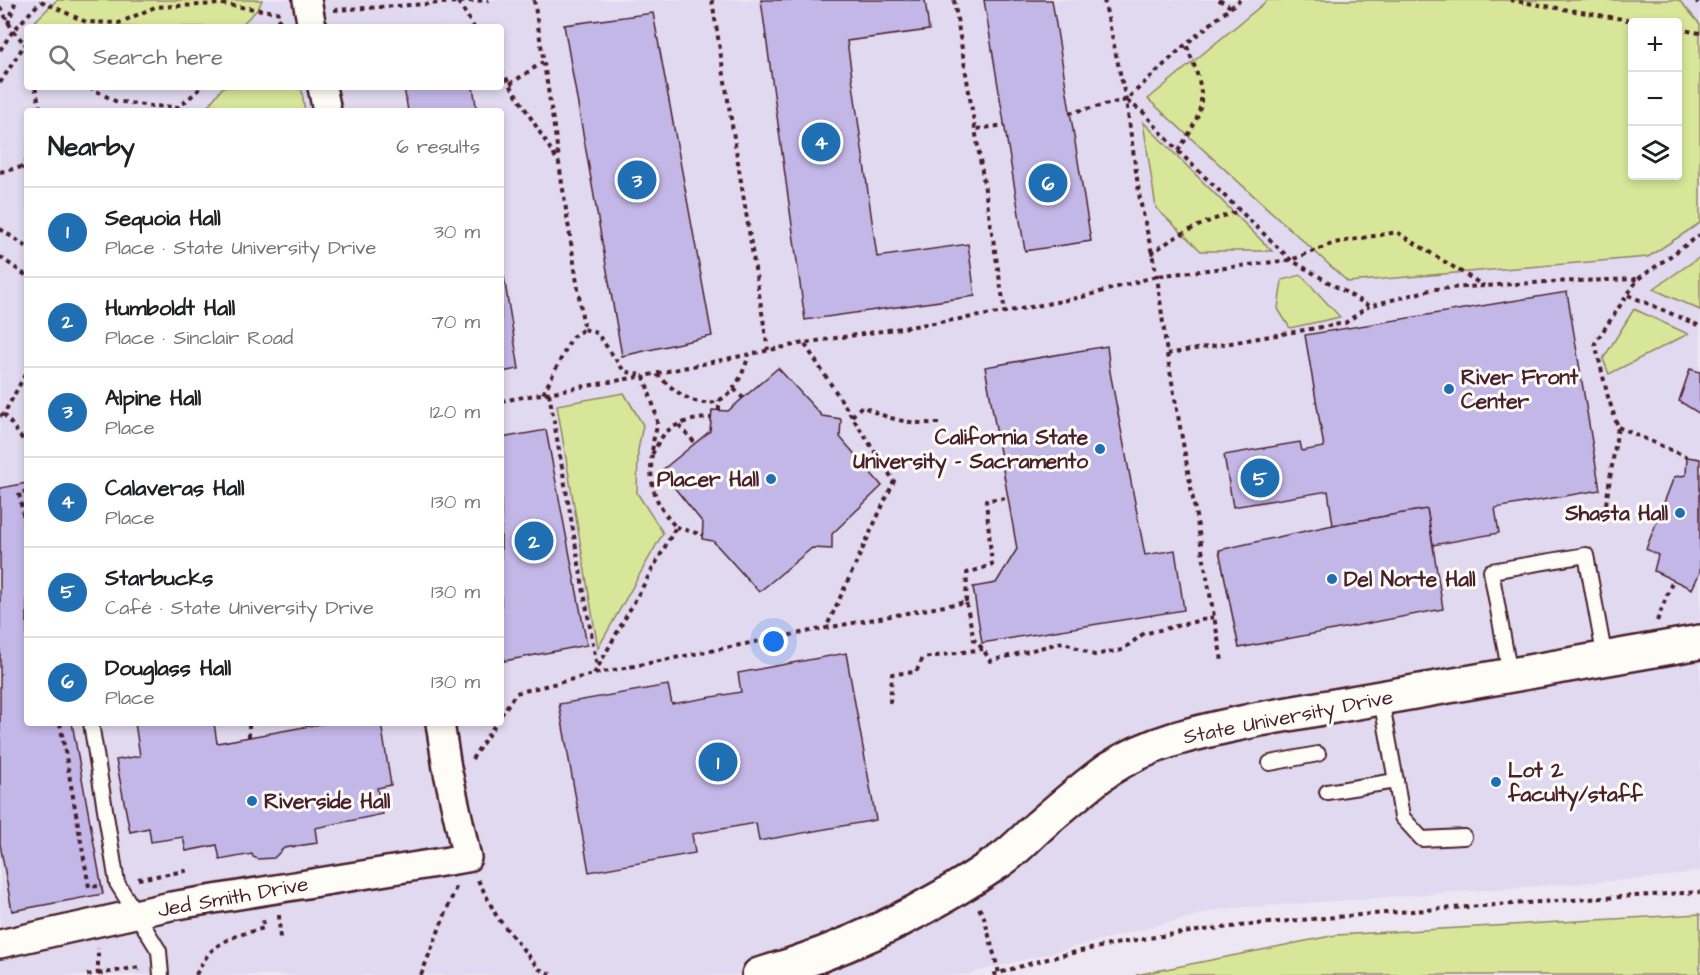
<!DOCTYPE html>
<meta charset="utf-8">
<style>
:root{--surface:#fff;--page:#f6f6f6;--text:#202124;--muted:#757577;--line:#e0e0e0;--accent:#1f6fb2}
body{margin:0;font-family:"Architects Daughter",sans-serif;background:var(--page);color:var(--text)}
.controls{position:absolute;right:18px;top:18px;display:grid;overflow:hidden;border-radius:6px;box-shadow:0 3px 9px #0003}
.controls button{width:54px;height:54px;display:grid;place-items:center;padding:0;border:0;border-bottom:2px solid var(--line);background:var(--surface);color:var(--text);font:30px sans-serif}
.you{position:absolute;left:774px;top:642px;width:21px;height:21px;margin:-15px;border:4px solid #fff;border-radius:50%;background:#1a73e8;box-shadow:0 0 0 9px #1a73e833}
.badge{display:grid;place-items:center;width:39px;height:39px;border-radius:50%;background:var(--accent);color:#fff;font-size:20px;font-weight:700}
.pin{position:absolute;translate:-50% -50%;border:3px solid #fff;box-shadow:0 2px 6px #0006}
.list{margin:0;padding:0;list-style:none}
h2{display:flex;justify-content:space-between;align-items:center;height:78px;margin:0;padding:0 24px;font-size:26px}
h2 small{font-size:20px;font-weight:400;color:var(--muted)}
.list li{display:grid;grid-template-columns:39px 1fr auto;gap:18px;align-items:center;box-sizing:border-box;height:90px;padding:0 24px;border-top:2px solid var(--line)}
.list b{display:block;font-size:22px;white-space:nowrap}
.list p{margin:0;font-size:20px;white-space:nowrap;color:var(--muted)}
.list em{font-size:20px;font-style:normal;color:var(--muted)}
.icon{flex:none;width:33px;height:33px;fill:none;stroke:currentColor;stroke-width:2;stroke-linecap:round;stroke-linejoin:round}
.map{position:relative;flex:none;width:1700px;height:975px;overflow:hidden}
.search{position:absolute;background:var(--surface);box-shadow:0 3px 9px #0003;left:24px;top:24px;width:480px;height:66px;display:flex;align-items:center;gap:15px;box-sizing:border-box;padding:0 21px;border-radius:6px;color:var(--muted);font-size:22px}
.panel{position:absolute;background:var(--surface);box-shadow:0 3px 9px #0003;left:24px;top:108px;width:480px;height:618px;border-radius:6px}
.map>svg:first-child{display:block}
.built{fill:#e0d9ef;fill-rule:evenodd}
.green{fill:#d8e699;stroke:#918262;stroke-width:1.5;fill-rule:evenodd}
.building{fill:#c3b7e8;stroke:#4a1f2b;stroke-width:1.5}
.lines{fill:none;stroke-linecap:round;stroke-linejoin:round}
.lane-casing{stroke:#4a1f2b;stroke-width:18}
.street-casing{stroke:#4a1f2b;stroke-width:32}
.secondary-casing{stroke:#4a1f2b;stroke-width:38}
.path{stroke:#4a1f2b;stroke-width:4;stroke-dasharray:4.5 4.5;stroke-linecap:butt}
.lane{stroke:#fdfcf7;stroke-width:14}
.street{stroke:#fdfcf7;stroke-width:27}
.secondary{stroke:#fdfcf7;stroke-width:33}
.poi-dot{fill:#1f6fb2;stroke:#fdfcf7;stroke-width:2}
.labels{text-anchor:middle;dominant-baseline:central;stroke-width:6;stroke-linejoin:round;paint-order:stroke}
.poi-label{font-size:21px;font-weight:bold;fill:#4a1f2b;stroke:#fdfcf7;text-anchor:start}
.street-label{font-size:21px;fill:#4a1f2b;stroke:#fdfcf7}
</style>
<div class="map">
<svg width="1700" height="975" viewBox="0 0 1700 975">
<rect width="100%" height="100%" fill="#ece7f2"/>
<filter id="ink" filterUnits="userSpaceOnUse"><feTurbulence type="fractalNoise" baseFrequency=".0167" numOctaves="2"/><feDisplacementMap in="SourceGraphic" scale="12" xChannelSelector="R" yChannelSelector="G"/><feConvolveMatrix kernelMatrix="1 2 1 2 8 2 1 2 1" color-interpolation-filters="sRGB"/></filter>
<g filter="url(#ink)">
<path class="built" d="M0,0H1700V870L1663,877L1221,909L964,975H0ZM1632,22H1678V176H1632ZM27,27H501V87H27ZM27,111H501V723H27Z"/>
<g class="green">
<path d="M57,0H262L258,9L239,27H29Z"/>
<path d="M1268,0H1679L1700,24V223L1648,257L1348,282L1148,99ZM1632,22H1678V176H1632Z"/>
<path d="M223,87H301L305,111H204Z"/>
<path d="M1143,122L1272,251H1201L1156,208Z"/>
<path d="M1700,257V310L1653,289Z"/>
<path d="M1301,275L1340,317L1290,328L1278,309L1282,280Z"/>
<path d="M1634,309L1688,334L1609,374L1603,359Z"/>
<path d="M624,393L643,425L638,450L637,493L663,533L598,648L557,405Z"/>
<path d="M1700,914V975H1136L1336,935Z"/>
</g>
<g class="building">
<path d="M761,0H925L929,30L847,41L877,257L968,244L975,296L805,320Z"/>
<path d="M984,0H1052L1091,241L1025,251Z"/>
<path d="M653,13L712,336L622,356L564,25Z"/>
<path d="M404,87H473L477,111H408Z"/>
<path d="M501,258L519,369L501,372Z"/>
<path d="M1567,292L1600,490L1495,508L1499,533L1433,545L1427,509L1333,525L1328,491L1233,507L1224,455L1300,442L1302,451L1324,447L1305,335Z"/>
<path d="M1107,346L1110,372L1145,555L1175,550L1184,610L982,643L973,587L996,583L1017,549L985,367Z"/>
<path d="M778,368L822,416L841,419L840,437L882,486L832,534V549L812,548L759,592L713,541L702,539L703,523L661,471L710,431L712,410L728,411Z"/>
<path d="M1690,369L1700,372V414L1679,401Z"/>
<path d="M546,430L587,645L504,661L501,644V438Z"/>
<path d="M1687,457L1700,459V572L1692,589L1654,571L1658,555L1646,549L1674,477L1686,475Z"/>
<path d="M27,483V723H72L103,894L12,911L0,844V488Z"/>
<path d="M1427,509L1443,609L1239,648L1219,550L1333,525Z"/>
<path d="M846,653L876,820L759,841L756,823L692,834L695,853L589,872L559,704L668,685L672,704L741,692L738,673Z"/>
<path d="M135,723H214L217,743L326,723H381L391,785L377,788L383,814L315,828L317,843L284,848L274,858L258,859L253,857L252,854L220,860L217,845L186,851L183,837L151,842L149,828L130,832L116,760L140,756Z"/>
</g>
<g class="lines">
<g class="lane-casing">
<g id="lane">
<path d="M1510,675L1491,571L1586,555L1605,659"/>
<path d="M91,723L117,883L159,951L161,975"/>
<path d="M1270,763L1318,754"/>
<path d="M1396,781L1402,817L1422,839L1464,837"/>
<path d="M1327,792L1396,781L1381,699"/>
</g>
</g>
<g class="street-casing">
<g id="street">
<path d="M307,0L312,27"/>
<path d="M322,87L327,111"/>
<path d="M0,944L171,906L467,858L447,768L440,723"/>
</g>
</g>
<g class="secondary-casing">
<path id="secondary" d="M759,975C844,951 928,910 1001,860C1014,851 1026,838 1038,827C1061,807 1085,786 1109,769C1154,739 1209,730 1260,719L1700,642"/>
</g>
<g class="path">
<path d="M534,0L559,159"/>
<path d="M712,0L768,350"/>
<path d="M954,0L1005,312"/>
<path d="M1104,0L1126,100L1140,200L1157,276L1167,354L1222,661"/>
<path d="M1219,0L1231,7"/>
<path d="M1510,0L1640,22"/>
<path d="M1695,0L1700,5"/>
<path d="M41,1L86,22L119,23L155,7L221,4L282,13"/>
<path d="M458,2L474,27"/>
<path d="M0,7L13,31L27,46"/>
<path d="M334,10L489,0"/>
<path d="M8,24L16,0"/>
<path d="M270,27L283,16"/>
<path d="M1678,29L1700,33"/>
<path d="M0,50L13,31L41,1"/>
<path d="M501,70L559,163L584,329L572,337L543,394"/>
<path d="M0,83L25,44"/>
<path d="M510,84L543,62"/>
<path d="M35,87L41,111"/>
<path d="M89,87L115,101L151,106L179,107L202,87"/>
<path d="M1127,101L1143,112L1178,151L1291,260L1369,306L1434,289L1548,282L1638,279"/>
<path d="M1069,113L1126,100L1186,44L1240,0"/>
<path d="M977,129L1005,125"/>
<path d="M1178,151C1209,105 1206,95 1186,44"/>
<path d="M27,160L22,167L27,171"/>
<path d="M0,172L22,167"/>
<path d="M0,229L27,247"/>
<path d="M1151,254C1178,233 1208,220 1240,211"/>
<path d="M0,257L27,276"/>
<path d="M1628,295L1700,326"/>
<path d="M584,329L597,333L624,371L640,375"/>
<path d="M1167,354L1345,323L1369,306"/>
<path d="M657,374C697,416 732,415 749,354"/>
<path d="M734,389L743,398"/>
<path d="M549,393L597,667"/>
<path d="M501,401L644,376"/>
<path d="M719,410V400"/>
<path d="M4,414L27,445"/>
<path d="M0,416L4,414L27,371"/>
<path d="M852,416L862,406C889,420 909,424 939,423"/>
<path d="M679,425L695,443"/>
<path d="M1618,427L1687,457"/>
<path d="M652,454C656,448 660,439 665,433C677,422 696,418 711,418"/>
<path d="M27,491L19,493L27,536"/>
<path d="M1606,504L1618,427L1608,397L1595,343L1638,279L1700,235"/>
<path d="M676,527L703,535"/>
<path d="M966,602L967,573L992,565L986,500L1008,498"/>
<path d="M1214,617L1143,634L1122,650L1094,655L1063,642L990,661L983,649L974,640L966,602L826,628L894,481L804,343L1005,312L1082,297L1157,276L1291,260L1334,243L1397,232L1484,286"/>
<path d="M1657,621L1673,580"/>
<path d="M594,674L676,527C652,502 648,479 653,445C653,438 656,432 657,426C658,414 647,389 644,376L804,343"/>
<path d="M890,703L892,674L916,672L923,658L983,649"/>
<path d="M501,715L516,693L594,674L826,628"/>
<path d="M60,723L89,887L98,886"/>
<path d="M249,737V723"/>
<path d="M472,759L496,723"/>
<path d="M138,879L185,871V877"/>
<path d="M478,880L497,917L539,969L553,975"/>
<path d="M979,908L984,917L999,973"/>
<path d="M279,915L280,941"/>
<path d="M98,974L139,967V971"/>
<path d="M87,975L98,973V948"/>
<path d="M196,975C211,941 231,937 264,928L263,918"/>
<path d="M421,975L456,887"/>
<path d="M993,975C1111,936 1236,925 1360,915C1473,906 1587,899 1700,892"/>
</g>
<use href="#lane" class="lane"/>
<use href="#street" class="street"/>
<use href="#secondary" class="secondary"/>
</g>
</g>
<g class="poi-dot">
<circle cx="1449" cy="389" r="6"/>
<circle cx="1100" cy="449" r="6"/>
<circle cx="771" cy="479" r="6"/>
<circle cx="1680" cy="513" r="6"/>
<circle cx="1332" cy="579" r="6"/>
<circle cx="1496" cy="782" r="6"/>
<circle cx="252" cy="801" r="6"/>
</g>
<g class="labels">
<g class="poi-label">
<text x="1461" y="377">River Front<tspan x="1461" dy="24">Center</tspan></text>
<text x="1088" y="437" text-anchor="end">California State<tspan x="1088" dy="24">University - Sacramento</tspan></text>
<text x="759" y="479" text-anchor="end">Placer Hall</text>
<text x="1668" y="513" text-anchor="end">Shasta Hall</text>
<text x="1344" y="579">Del Norte Hall</text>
<text x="1508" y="770">Lot 2<tspan x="1508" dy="24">faculty/staff</tspan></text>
<text x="264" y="801">Riverside Hall</text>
</g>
<g class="street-label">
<text transform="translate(1288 717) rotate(-11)">State University Drive</text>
<text transform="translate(233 897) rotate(-10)">Jed Smith Drive</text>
</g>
</g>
</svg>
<div class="controls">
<button>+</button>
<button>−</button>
<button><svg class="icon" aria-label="layers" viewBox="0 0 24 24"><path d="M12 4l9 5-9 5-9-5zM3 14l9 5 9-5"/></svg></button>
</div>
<div class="you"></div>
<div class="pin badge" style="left:718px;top:762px">1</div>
<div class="pin badge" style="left:534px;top:541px">2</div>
<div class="pin badge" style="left:637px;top:180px">3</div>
<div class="pin badge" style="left:821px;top:142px">4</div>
<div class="pin badge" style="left:1260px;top:478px">5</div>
<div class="pin badge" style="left:1048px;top:183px">6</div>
<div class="search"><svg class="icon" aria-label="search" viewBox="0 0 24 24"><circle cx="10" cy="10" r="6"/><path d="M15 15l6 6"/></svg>Search here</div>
<section class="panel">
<h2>Nearby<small>6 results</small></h2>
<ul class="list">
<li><span class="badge">1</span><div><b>Sequoia Hall</b><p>Place · State University Drive</p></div><em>30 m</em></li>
<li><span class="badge">2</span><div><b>Humboldt Hall</b><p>Place · Sinclair Road</p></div><em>70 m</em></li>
<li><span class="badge">3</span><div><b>Alpine Hall</b><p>Place</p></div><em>120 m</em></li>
<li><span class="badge">4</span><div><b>Calaveras Hall</b><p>Place</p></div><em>130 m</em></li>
<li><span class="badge">5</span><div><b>Starbucks</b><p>Café · State University Drive</p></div><em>130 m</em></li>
<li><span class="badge">6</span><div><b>Douglass Hall</b><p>Place</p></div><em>130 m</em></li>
</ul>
</section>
</div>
